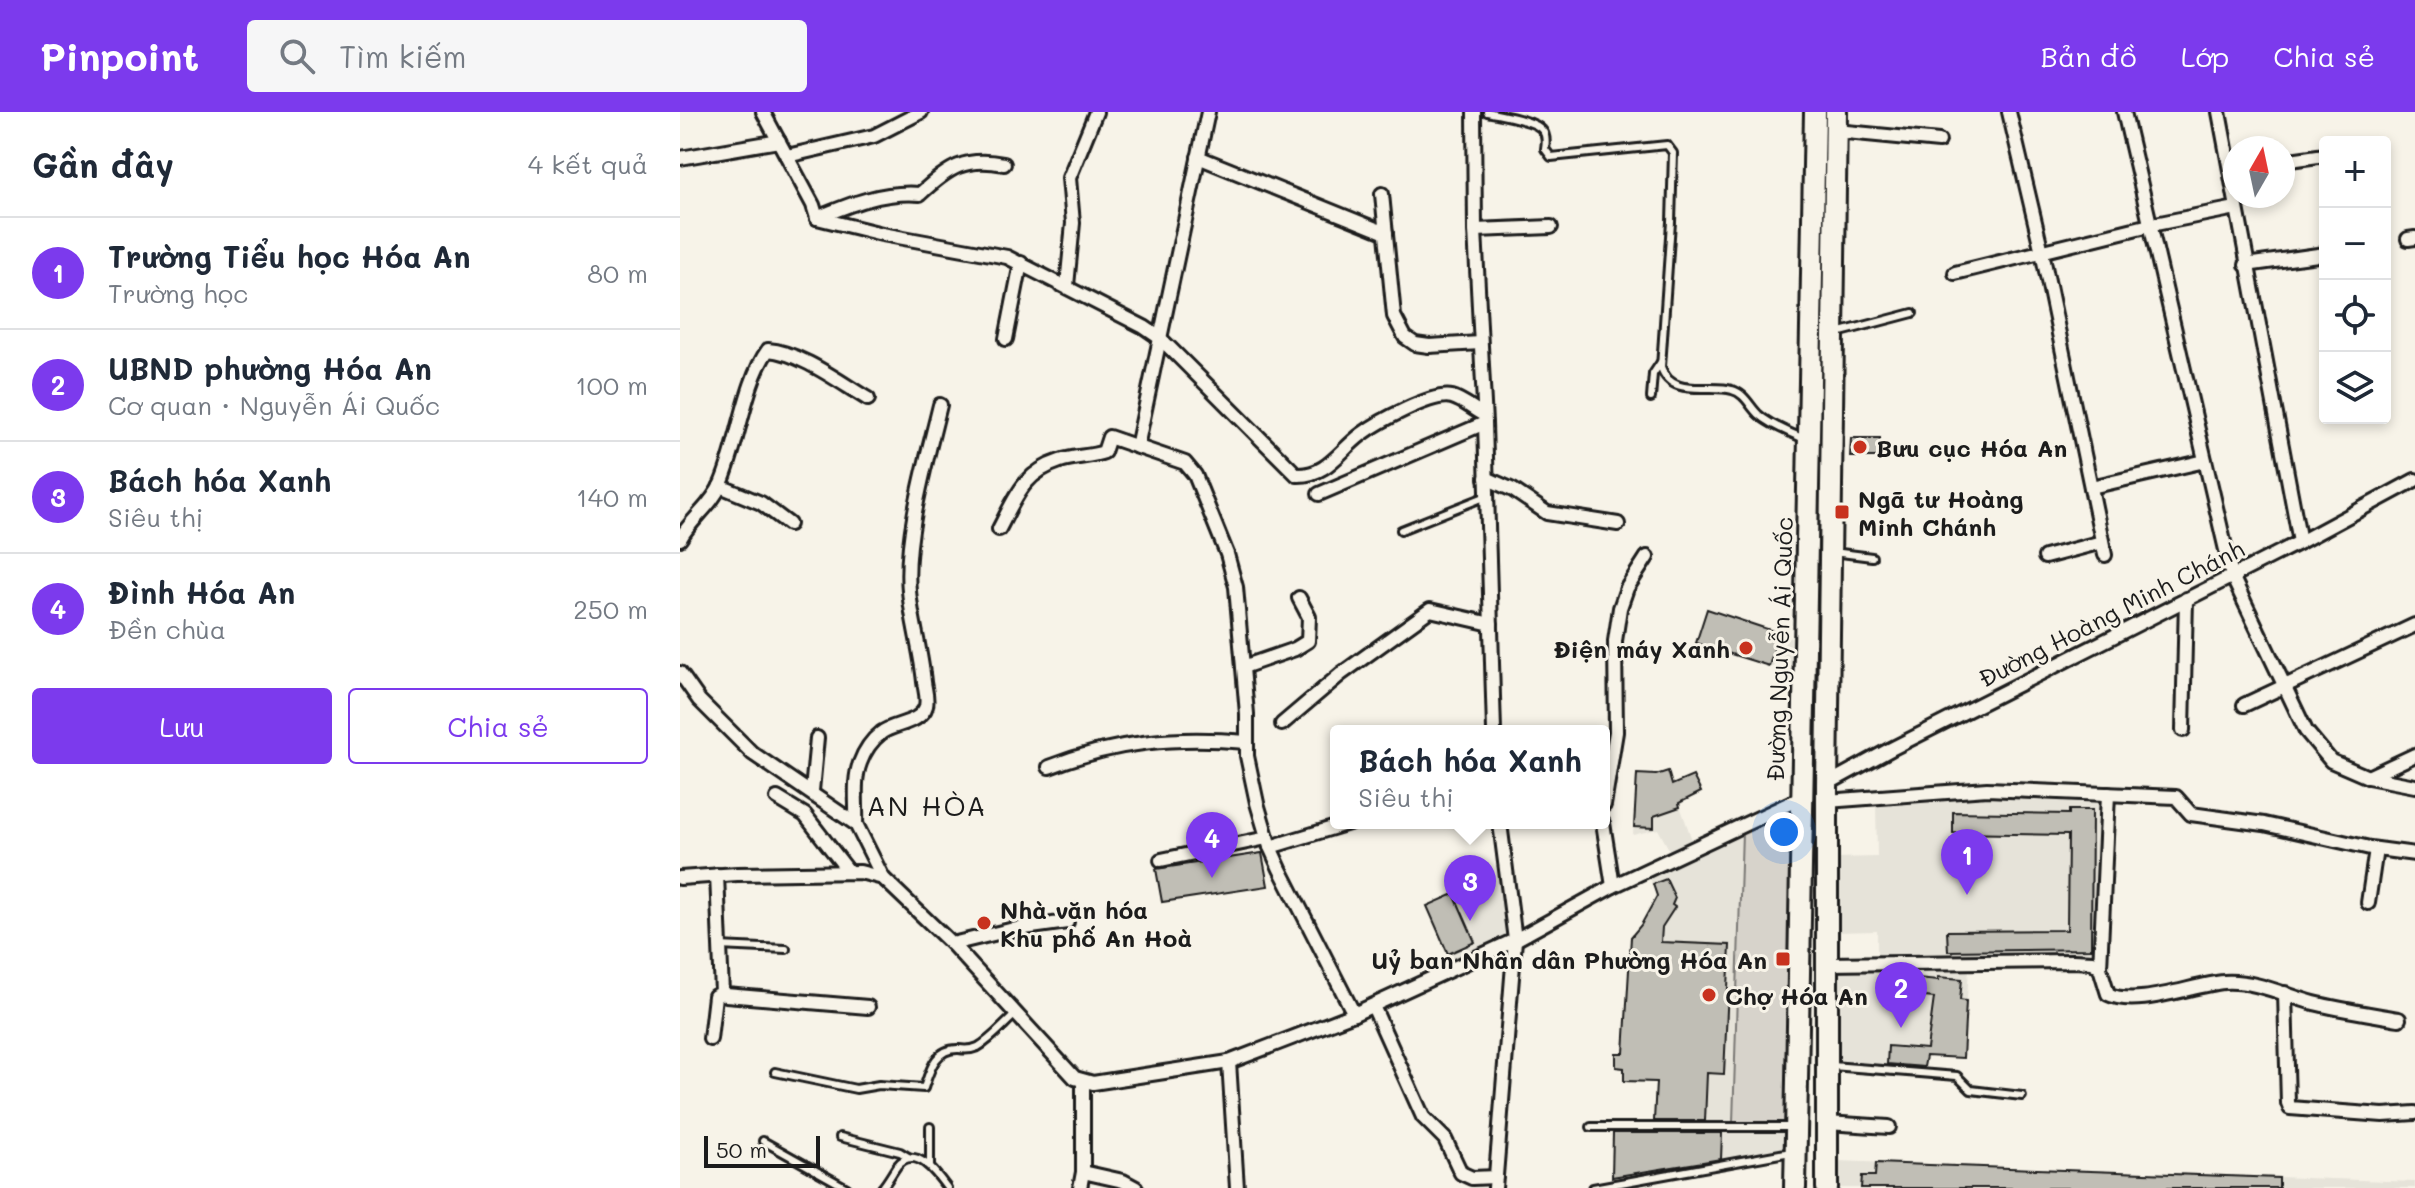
<!DOCTYPE html>
<html lang="vi">
<meta charset="utf-8">
<style>
:root{--surface:#fff;--page:#f6f6f7;--text:#1f2937;--muted:#747a83;--line:#e0e1e3;--accent:#7c3aed}
body{margin:0;font-family:Mali,sans-serif;background:var(--page);color:var(--text)}
.controls{position:absolute;right:24px;top:24px;display:grid;overflow:hidden;border-radius:8px;box-shadow:0 4px 12px #0003}
.controls button{width:72px;height:72px;display:grid;place-items:center;padding:0;border:0;border-bottom:2px solid var(--line);background:var(--surface);color:var(--text);font:40px sans-serif}
.compass{position:absolute;left:1543px;top:24px;width:72px;height:72px;border-radius:50%;background:var(--surface);box-shadow:0 4px 12px #0003;rotate:9deg}
.scale{position:absolute;left:24px;bottom:20px;width:116px;box-sizing:border-box;padding-left:8px;border:4px solid #1c1c1c;border-top:0;font-size:22px;line-height:28px;white-space:nowrap;color:#1c1c1c;-webkit-text-stroke:6px #f7f3e8;paint-order:stroke}
.you{position:absolute;left:1104px;top:720px;width:28px;height:28px;margin:-20px;border:6px solid #fff;border-radius:50%;background:#1a73e8;box-shadow:0 0 0 12px #1a73e833}
.badge{display:grid;place-items:center;width:52px;height:52px;border-radius:50%;background:var(--accent);color:#fff;font-size:26px;font-weight:700}
.pin{position:absolute;translate:-50% -66px;filter:drop-shadow(0 2px 4px #0008)}
.pin::after{content:'';position:absolute;top:42px;width:28px;height:24px;background:inherit;clip-path:polygon(0 0,100% 0,50% 100%)}
.popup{position:absolute;left:650px;top:613px;width:280px;height:104px;box-sizing:border-box;display:grid;place-content:center;border-radius:8px;background:var(--surface);filter:drop-shadow(0 2px 6px #0005);font-size:26px;white-space:nowrap;color:var(--muted)}
.popup b{font-size:30px;color:var(--text)}
.popup::after{content:'';position:absolute;left:50%;top:100%;margin-left:-16px;border:16px solid transparent;border-top-color:var(--surface)}
.list{margin:0;padding:0;list-style:none}
h2{display:flex;justify-content:space-between;align-items:center;height:104px;margin:0;padding:0 32px;font-size:34px}
h2 small{font-size:26px;font-weight:400;color:var(--muted)}
.list li{display:grid;grid-template-columns:52px 1fr auto;gap:24px;align-items:center;box-sizing:border-box;height:112px;padding:0 32px;border-top:2px solid var(--line)}
.list b{display:block;font-size:30px;white-space:nowrap}
.list p{margin:0;font-size:26px;white-space:nowrap;color:var(--muted)}
.list em{font-size:26px;font-style:normal;color:var(--muted)}
.actions{display:flex;gap:16px;padding:24px 32px}
.actions a{flex:1;padding:18px 0;border:2px solid var(--accent);border-radius:8px;text-align:center;font-size:28px;color:var(--accent)}
.actions .main{background:var(--accent);color:#fff}
.icon{flex:none;width:44px;height:44px;fill:none;stroke:currentColor;stroke-width:2;stroke-linecap:round;stroke-linejoin:round}
.map{position:relative;flex:none;width:1735px;height:1076px;overflow:hidden}
header{display:flex;align-items:center;gap:48px;box-sizing:border-box;height:112px;padding:0 40px;background:var(--accent);color:#fff}
header strong{font-size:38px}
nav{display:flex;gap:44px;margin-inline-start:auto;font-size:28px}
.search{width:560px;height:72px;background:var(--page);display:flex;align-items:center;gap:20px;box-sizing:border-box;padding:0 28px;border-radius:8px;color:var(--muted);font-size:30px}
main{display:flex}
aside{flex:1;background:var(--surface)}
.map>svg:first-child{display:block}
.built{fill:#e6e3d9}
.green{fill:#d7d3cb;stroke:#7a7874;stroke-width:2}
.building{fill:#c0beb5;stroke:#1c1c1c;stroke-width:2}
.lines{fill:none;stroke-linecap:round;stroke-linejoin:round}
.service-casing{stroke:#1c1c1c;stroke-width:12}
.minor-casing{stroke:#1c1c1c;stroke-width:18}
.primary-casing{stroke:#1c1c1c;stroke-width:26}
.service{stroke:#f7f3e8;stroke-width:6}
.minor{stroke:#f7f3e8;stroke-width:12}
.primary{stroke:#f7f3e8;stroke-width:20}
.poi-dot{fill:#c8321e;stroke:#f7f3e8;stroke-width:3}
.labels{text-anchor:middle;dominant-baseline:central;stroke-width:6;stroke-linejoin:round;paint-order:stroke}
.poi-label{font-size:24px;font-weight:bold;fill:#1c1c1c;stroke:#f7f3e8;text-anchor:start}
.street-label{font-size:24px;fill:#1c1c1c;stroke:#f7f3e8}
.quarter-label{font-size:28px;letter-spacing:2px;fill:#1c1c1c;stroke:#f7f3e8}
</style>
<header>
<strong>Pinpoint</strong>
<div class="search"><svg class="icon" aria-label="search" viewBox="0 0 24 24"><circle cx="10" cy="10" r="6"/><path d="M15 15l6 6"/></svg>Tìm kiếm</div>
<nav><a>Bản đồ</a><a>Lớp</a><a>Chia sẻ</a></nav>
</header>
<main>
<aside>
<h2>Gần đây<small>4 kết quả</small></h2>
<ul class="list">
<li><span class="badge">1</span><div><b>Trường Tiểu học Hóa An</b><p>Trường học</p></div><em>80 m</em></li>
<li><span class="badge">2</span><div><b>UBND phường Hóa An</b><p>Cơ quan · Nguyễn Ái Quốc</p></div><em>100 m</em></li>
<li><span class="badge">3</span><div><b>Bách hóa Xanh</b><p>Siêu thị</p></div><em>140 m</em></li>
<li><span class="badge">4</span><div><b>Đình Hóa An</b><p>Đền chùa</p></div><em>250 m</em></li>
</ul>
<div class="actions"><a class="main">Lưu</a><a>Chia sẻ</a></div>
</aside>
<div class="map">
<svg width="1735" height="1076" viewBox="0 0 1735 1076">
<rect width="100%" height="100%" fill="#f7f3e8"/>
<filter id="ink" filterUnits="userSpaceOnUse"><feTurbulence type="fractalNoise" baseFrequency=".0125" numOctaves="2"/><feDisplacementMap in="SourceGraphic" scale="16" xChannelSelector="R" yChannelSelector="G"/><feConvolveMatrix kernelMatrix="1 2 1 2 8 2 1 2 1" color-interpolation-filters="sRGB"/></filter>
<g filter="url(#ink)">
<g class="built">
<path d="M1027,497L1117,528L1116,562L1016,531Z"/>
<path d="M988,659L1013,731L991,741L978,717L953,723L957,662L976,663Z"/>
<path d="M1307,682L1422,688L1415,845L1395,843L1197,847V819L1156,820L1155,746L1197,745L1196,692Z"/>
<path d="M1112,696L1107,1035L932,1065L933,1018L973,1017L975,970L944,969V956L936,955V941L944,940L961,813L977,785L969,764Z"/>
<path d="M821,762L829,825L772,852L747,794Z"/>
<path d="M1289,856L1283,946L1246,944L1244,958L1158,950L1156,857Z"/>
<path d="M1156,1049L1735,1070V1076H1156Z"/>
</g>
<path class="green" d="M1112,696L1107,1012L1053,1011L1062,720Z"/>
<g class="building">
<path d="M1171,326H1200V345H1170Z"/>
<path d="M1027,497L1099,521L1089,554L1016,531Z"/>
<path d="M988,659L992,673L1013,664L1021,680L999,691L1000,695L974,704V716L954,715L957,662L976,663Z"/>
<path d="M1389,698H1412L1411,837L1268,839L1267,819L1387,818L1388,723L1273,721V700L1389,702Z"/>
<path d="M582,741L588,774L482,790L476,757Z"/>
<path d="M986,767L995,786L992,793L995,795L982,815L981,830L1050,833L1044,962L1027,961L1025,1009H974L976,970L944,969V956L936,955V941H944L951,825L961,813L977,784L973,772Z"/>
<path d="M774,782L795,830L768,842L747,794Z"/>
<path d="M1205,863L1258,868V865L1282,867L1280,888L1286,889L1283,946L1246,944L1244,955L1207,952L1208,934L1247,937L1254,886L1204,881Z"/>
<path d="M933,1021H1042L1041,1047L932,1065Z"/>
<path d="M1196,1051L1599,1066V1076H1181L1182,1064H1195Z"/>
</g>
<g class="lines">
<g class="service-casing">
<g id="service">
<path d="M807,0C819,3 855,8 862,18C867,23 866,31 865,37L871,45L987,33L993,41L991,110L981,255C991,287 1030,271 1052,278C1065,281 1070,295 1079,303C1091,314 1110,320 1124,327"/>
<path d="M1157,221L1233,201"/>
<path d="M971,286L973,262L981,250"/>
<path d="M721,418L807,384"/>
<path d="M1153,440L1192,445"/>
<path d="M39,834L106,837"/>
<path d="M1152,954L1277,964L1291,978L1342,984"/>
<path d="M95,960L176,977L199,973L244,976C250,958 255,936 279,937C286,938 291,938 298,935C312,927 325,911 337,901"/>
<path d="M250,1015V1054"/>
<path d="M911,1015H1112"/>
<path d="M160,1025L220,1040L230,1046"/>
<path d="M83,1029L167,1076"/>
<path d="M202,1076C208,1069 212,1061 217,1054C235,1031 257,1062 267,1076"/>
<path d="M913,1076L1111,1040"/>
</g>
</g>
<g class="minor-casing">
<g id="minor">
<path d="M83,0L133,93L137,106"/>
<path d="M794,0L795,118L805,311L814,619"/>
<path d="M1329,0L1362,140L1425,443"/>
<path d="M1444,0L1552,464L1626,619L1651,649L1688,665L1735,674"/>
<path d="M1539,0L1620,430"/>
<path d="M1156,19L1259,29"/>
<path d="M107,44L194,24L241,0"/>
<path d="M518,45L706,121"/>
<path d="M0,46L99,29"/>
<path d="M1603,49L1645,43"/>
<path d="M702,82L714,204L725,225L735,232L749,234L800,231"/>
<path d="M137,106L202,122L327,145L464,215L480,226L617,363C647,364 659,339 682,322C698,310 753,280 772,285C783,288 794,298 804,303"/>
<path d="M137,106C170,92 203,79 240,82C268,56 285,44 324,52"/>
<path d="M795,118L871,115"/>
<path d="M1728,127L1735,126"/>
<path d="M1566,153L1645,142"/>
<path d="M1275,161L1470,113L1556,96"/>
<path d="M387,174L393,111L389,66L416,0"/>
<path d="M326,227L341,151"/>
<path d="M457,335L528,0"/>
<path d="M806,366L833,378L867,401L938,412"/>
<path d="M40,374L81,391L109,412"/>
<path d="M1411,375L1525,349"/>
<path d="M639,382L805,311"/>
<path d="M319,417C336,385 343,361 380,349C395,344 410,345 424,340L429,325L505,351L515,363L547,442L556,475L567,602V644L577,691L590,735L600,757L674,902"/>
<path d="M0,427C11,407 32,393 41,372C58,334 65,269 88,238C120,240 161,271 188,287"/>
<path d="M1365,445L1422,430"/>
<path d="M563,555L615,537L628,529L629,505L619,486"/>
<path d="M0,561L19,588L72,641L176,712L203,766"/>
<path d="M1564,593L1735,513"/>
<path d="M602,612L661,562L750,498L811,512"/>
<path d="M1503,618L1506,487"/>
<path d="M369,655C436,629 496,624 567,630"/>
<path d="M1688,665L1735,643"/>
<path d="M1147,672L1211,637L1620,430L1735,368"/>
<path d="M132,679L137,626"/>
<path d="M1428,682L1420,856L1428,882C1456,896 1512,873 1544,870C1575,868 1604,883 1634,891C1662,898 1691,902 1719,907"/>
<path d="M97,686L125,703L169,760"/>
<path d="M1147,689L1307,677L1496,685L1511,702L1584,712L1690,736L1735,742"/>
<path d="M924,693L936,620L935,529L940,496L947,476L967,445"/>
<path d="M923,711L933,774"/>
<path d="M176,712C177,692 173,669 180,651C184,640 192,628 201,621C213,611 241,612 246,594C248,586 245,578 244,570C241,539 232,510 229,479C224,424 247,347 260,293"/>
<path d="M590,735L669,711"/>
<path d="M481,748L587,726"/>
<path d="M37,763L42,881L46,883L188,895"/>
<path d="M0,766L57,762L180,760L203,766L272,832L395,966L413,971L549,950L674,902L835,828L933,774L1121,686"/>
<path d="M1688,791L1696,737"/>
<path d="M272,832L330,818L387,810"/>
<path d="M1147,852L1393,849L1412,850L1420,856"/>
<path d="M1605,881L1608,991L1610,996L1703,1003L1735,1001"/>
<path d="M693,894L743,1005L765,1027L781,1061L792,1066L816,1065"/>
<path d="M30,927L35,884L42,881"/>
<path d="M549,950L557,1076"/>
<path d="M1147,1011L1209,1015"/>
<path d="M403,1060L443,1069L456,1076"/>
<path d="M400,1076L403,1060V969"/>
<path d="M815,1076L835,828L820,711"/>
</g>
</g>
<g class="primary-casing">
<g id="primary">
<path d="M1115,1076L1135,0"/>
<path d="M1147,1076V672L1156,0"/>
</g>
</g>
<use href="#service" class="service"/>
<use href="#minor" class="minor"/>
<use href="#primary" class="primary"/>
</g>
</g>
<g class="poi-dot">
<circle cx="1180" cy="335" r="8"/>
<rect x="1154" y="392" width="16" height="16" rx="4"/>
<circle cx="1066" cy="536" r="8"/>
<circle cx="304" cy="811" r="8"/>
<rect x="1095" y="839" width="16" height="16" rx="4"/>
<circle cx="1029" cy="883" r="8"/>
</g>
<g class="labels">
<g class="poi-label">
<text x="1196" y="335">Bưu cục Hóa An</text>
<text x="1178" y="386">Ngã tư Hoàng<tspan x="1178" dy="28">Minh Chánh</tspan></text>
<text x="1050" y="536" text-anchor="end">Điện máy Xanh</text>
<text x="320" y="797">Nhà văn hóa<tspan x="320" dy="28">Khu phố An Hoà</tspan></text>
<text x="1087" y="847" text-anchor="end">Uỷ ban Nhân dân Phường Hóa An</text>
<text x="1045" y="883">Chợ Hóa An</text>
</g>
<g class="street-label">
<text transform="translate(1431 501) rotate(-27)">Đường Hoàng Minh Chánh</text>
<text transform="translate(1099 537) rotate(-88)">Đường Nguyễn Ái Quốc</text>
</g>
<g class="quarter-label">
<text x="247" y="693">AN HÒA</text>
</g>
</g>
</svg>
<div class="controls">
<button>+</button>
<button>−</button>
<button><svg class="icon" aria-label="locate" viewBox="0 0 24 24"><circle cx="12" cy="12" r="6"/><path d="M12 2v4M12 18v4M2 12h4M18 12h4"/></svg></button>
<button><svg class="icon" aria-label="layers" viewBox="0 0 24 24"><path d="M12 4l9 5-9 5-9-5zM3 14l9 5 9-5"/></svg></button>
</div>
<svg class="compass" viewBox="-18 -18 36 36"><path d="M0-13l5 13h-10z" fill="#e53935"/><path d="M0 13l5-13h-10z" fill="#747a83"/></svg>
<div class="scale">50 m</div>
<div class="you"></div>
<div class="pin badge" style="left:1287px;top:783px">1</div>
<div class="pin badge" style="left:1221px;top:916px">2</div>
<div class="pin badge" style="left:790px;top:809px">3</div>
<div class="popup"><b>Bách hóa Xanh</b>Siêu thị</div>
<div class="pin badge" style="left:532px;top:766px">4</div>
</div>
</main>
